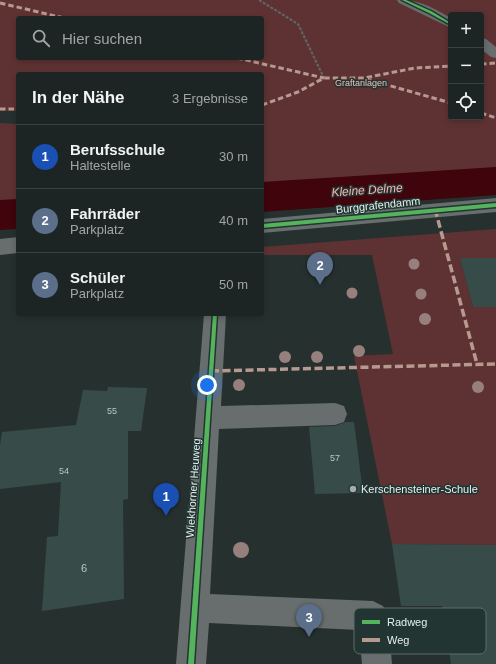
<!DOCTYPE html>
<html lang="de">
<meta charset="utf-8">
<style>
:root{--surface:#1c2523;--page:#293130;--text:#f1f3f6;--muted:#a0a5a6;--line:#3a4241;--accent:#db2777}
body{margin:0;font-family:Arial,sans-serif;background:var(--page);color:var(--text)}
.controls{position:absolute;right:12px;top:12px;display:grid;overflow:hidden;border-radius:4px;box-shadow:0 2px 6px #0003}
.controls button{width:36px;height:36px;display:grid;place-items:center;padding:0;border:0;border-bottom:1px solid var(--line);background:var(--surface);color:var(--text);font:20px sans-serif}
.you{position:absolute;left:207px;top:385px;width:14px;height:14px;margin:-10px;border:3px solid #fff;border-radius:50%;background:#1a73e8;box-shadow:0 0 0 6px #1a73e833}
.badge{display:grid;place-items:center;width:26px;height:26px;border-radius:50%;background:var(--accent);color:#fff;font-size:13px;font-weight:700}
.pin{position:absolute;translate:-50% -33px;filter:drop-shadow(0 1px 2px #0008)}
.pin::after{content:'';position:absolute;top:21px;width:14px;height:12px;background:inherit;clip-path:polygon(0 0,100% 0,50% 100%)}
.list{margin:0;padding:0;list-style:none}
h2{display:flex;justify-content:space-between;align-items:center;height:52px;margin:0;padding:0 16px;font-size:17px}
h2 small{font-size:13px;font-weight:400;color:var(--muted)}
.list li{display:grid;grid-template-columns:26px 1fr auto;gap:12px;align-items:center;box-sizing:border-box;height:64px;padding:0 16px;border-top:1px solid var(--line)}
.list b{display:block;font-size:15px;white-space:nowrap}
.list p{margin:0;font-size:13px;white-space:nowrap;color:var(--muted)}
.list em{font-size:13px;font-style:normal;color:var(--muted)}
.icon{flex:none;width:22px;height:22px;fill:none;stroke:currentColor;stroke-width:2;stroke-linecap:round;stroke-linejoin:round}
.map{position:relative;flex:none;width:496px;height:664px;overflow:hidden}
.search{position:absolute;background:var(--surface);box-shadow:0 2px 6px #0003;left:16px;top:16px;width:248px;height:44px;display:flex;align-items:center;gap:10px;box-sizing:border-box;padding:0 14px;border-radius:4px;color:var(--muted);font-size:15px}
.panel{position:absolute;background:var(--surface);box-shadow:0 2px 6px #0003;left:16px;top:72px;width:248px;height:244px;border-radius:4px}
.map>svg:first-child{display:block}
.green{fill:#5e3232;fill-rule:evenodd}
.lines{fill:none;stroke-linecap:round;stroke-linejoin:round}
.river{fill:#3f040c;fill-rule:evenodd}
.building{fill:#374c49}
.path{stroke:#616867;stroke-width:2;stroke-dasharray:3 1.5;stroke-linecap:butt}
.minor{fill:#676e6d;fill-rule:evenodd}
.quiet-far1{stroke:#b69a8f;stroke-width:3;stroke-dasharray:5.5 3;stroke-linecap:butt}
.quiet{stroke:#b69a8f;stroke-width:3.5;stroke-dasharray:8 3.5;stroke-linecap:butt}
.cycleway-casing{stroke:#223532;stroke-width:3}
.cycleway{fill:#56b35d;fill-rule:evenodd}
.tree{fill:#977f7d}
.poi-dot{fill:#a2acaa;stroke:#223532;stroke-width:1.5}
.labels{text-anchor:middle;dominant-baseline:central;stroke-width:3;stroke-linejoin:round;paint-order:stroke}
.far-park-label{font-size:9px;fill:#f4bfbd;stroke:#223532}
.number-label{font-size:9px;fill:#b9c6c4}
.street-label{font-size:11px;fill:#e4efed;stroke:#223532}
.poi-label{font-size:11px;fill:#e4efed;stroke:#223532;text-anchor:start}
.near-number-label{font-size:11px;fill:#b9c6c4}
.water-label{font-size:12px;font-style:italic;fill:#feb0ae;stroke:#223532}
.key{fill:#223532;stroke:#5c6d6a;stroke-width:1}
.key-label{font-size:11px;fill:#e4efed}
</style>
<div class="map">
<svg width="496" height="664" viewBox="0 0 496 664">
<rect width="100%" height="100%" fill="#26312f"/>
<g class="green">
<path d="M0,0H496V174L381,182L262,194V74H18V111H0ZM451,15H481V117H451ZM18,18H262V58H18Z"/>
<path d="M0,123L18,124V204H0Z"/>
<path d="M496,229V258H460L473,307H496V545L392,544L354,356L393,354L372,255H262V247Z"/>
</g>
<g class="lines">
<g class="river">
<path d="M496,167V195L262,212V182Z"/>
<path d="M18,199V229L0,230V200Z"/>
</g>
</g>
<g class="building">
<path d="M460,258H496V307H473Z"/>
<path d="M108,387L147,388L141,431H128V499L123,500L124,599L42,611L47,537L58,536L61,482L0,489V445L2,432L76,425L83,390L107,391Z"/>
<path d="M346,422H354L363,493L315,494L309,427L335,426Z"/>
<path d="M392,544L496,545V664H451L442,606H401Z"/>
</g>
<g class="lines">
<path class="path" d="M259,0L298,24L324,78"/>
<g class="minor">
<path d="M397,0C421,0 431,7 451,18V28L399,3Z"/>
<path d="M481,38L486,39L496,47V58L491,57L481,49Z"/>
<path d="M496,198V212L262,233V219Z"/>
<path d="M18,237V253L0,255V239Z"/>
<path d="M204,314H226L221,406L335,403L344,406L347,414L344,422L335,425L219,429L210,594L373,601L383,606L388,616L392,664H362L359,630L209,623L206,664H176Z"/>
</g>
<g class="quiet-far1">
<path d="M0,3L64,18"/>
<path d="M237,58L324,78"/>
<path d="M481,64L496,63"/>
<path d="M366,79L451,103"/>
<path d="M262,105L298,92L324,78H364L415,68L451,66"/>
<path d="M0,109H18"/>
<path d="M481,113L496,118"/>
</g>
<g class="quiet">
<path d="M435,209L477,364"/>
<path d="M211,371L496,364"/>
</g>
<g class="cycleway-casing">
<g id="cycleway">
<path d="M402,0H406L431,11L451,23V25L429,13Z"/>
<path d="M496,203V207L262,228V224Z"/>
<path d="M213,314H217L194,664H188Z"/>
</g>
</g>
<use href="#cycleway" class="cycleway"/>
</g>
<g class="tree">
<circle cx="414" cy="264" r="5.5"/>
<circle cx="352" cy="293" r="5.5"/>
<circle cx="421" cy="294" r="5.5"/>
<circle cx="425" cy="319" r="6"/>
<circle cx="359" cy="351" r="6"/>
<circle cx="285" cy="357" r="6"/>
<circle cx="317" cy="357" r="6"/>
<circle cx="239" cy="385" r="6"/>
<circle cx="478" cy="387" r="6"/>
<circle cx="241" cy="550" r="8"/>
</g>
<circle class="poi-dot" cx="353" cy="489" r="4"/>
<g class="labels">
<g class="far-park-label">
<text x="361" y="83">Graftanlagen</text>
</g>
<g class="number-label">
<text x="112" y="411">55</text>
<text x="335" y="458">57</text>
<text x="64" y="471">54</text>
</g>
<g class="street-label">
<text transform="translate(378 205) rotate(-6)">Burggrafendamm</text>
<text transform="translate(193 488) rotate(-86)">Wiekhorner Heuweg</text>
</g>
<g class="poi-label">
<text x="361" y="489">Kerschensteiner-Schule</text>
</g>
<g class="near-number-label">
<text x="84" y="568">6</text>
</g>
<g class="water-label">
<text transform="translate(367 190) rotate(-4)">Kleine Delme</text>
</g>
</g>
<rect x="354" y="608" width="132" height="46" rx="6" class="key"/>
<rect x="362" y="620" width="18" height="4" fill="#56b35d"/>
<rect x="362" y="638" width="18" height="4" fill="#b69a8f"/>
<g class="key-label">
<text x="387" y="626">Radweg</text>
<text x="387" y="644">Weg</text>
</g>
</svg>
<div class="controls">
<button>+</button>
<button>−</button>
<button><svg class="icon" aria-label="locate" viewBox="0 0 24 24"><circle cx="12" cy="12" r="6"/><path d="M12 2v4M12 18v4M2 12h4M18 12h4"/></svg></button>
</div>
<div class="you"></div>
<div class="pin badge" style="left:166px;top:516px;background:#1a4fb4">1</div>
<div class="pin badge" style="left:320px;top:285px;background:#5c6f8a">2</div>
<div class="pin badge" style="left:309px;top:637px;background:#5c6f8a">3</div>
<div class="search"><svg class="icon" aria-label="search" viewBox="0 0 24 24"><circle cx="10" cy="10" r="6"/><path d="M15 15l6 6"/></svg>Hier suchen</div>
<section class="panel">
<h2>In der Nähe<small>3 Ergebnisse</small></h2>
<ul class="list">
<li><span class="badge" style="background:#1a4fb4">1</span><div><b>Berufsschule</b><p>Haltestelle</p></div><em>30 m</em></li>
<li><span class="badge" style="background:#5c6f8a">2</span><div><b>Fahrräder</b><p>Parkplatz</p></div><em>40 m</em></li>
<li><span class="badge" style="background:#5c6f8a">3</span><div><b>Schüler</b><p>Parkplatz</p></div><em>50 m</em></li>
</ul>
</section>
</div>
